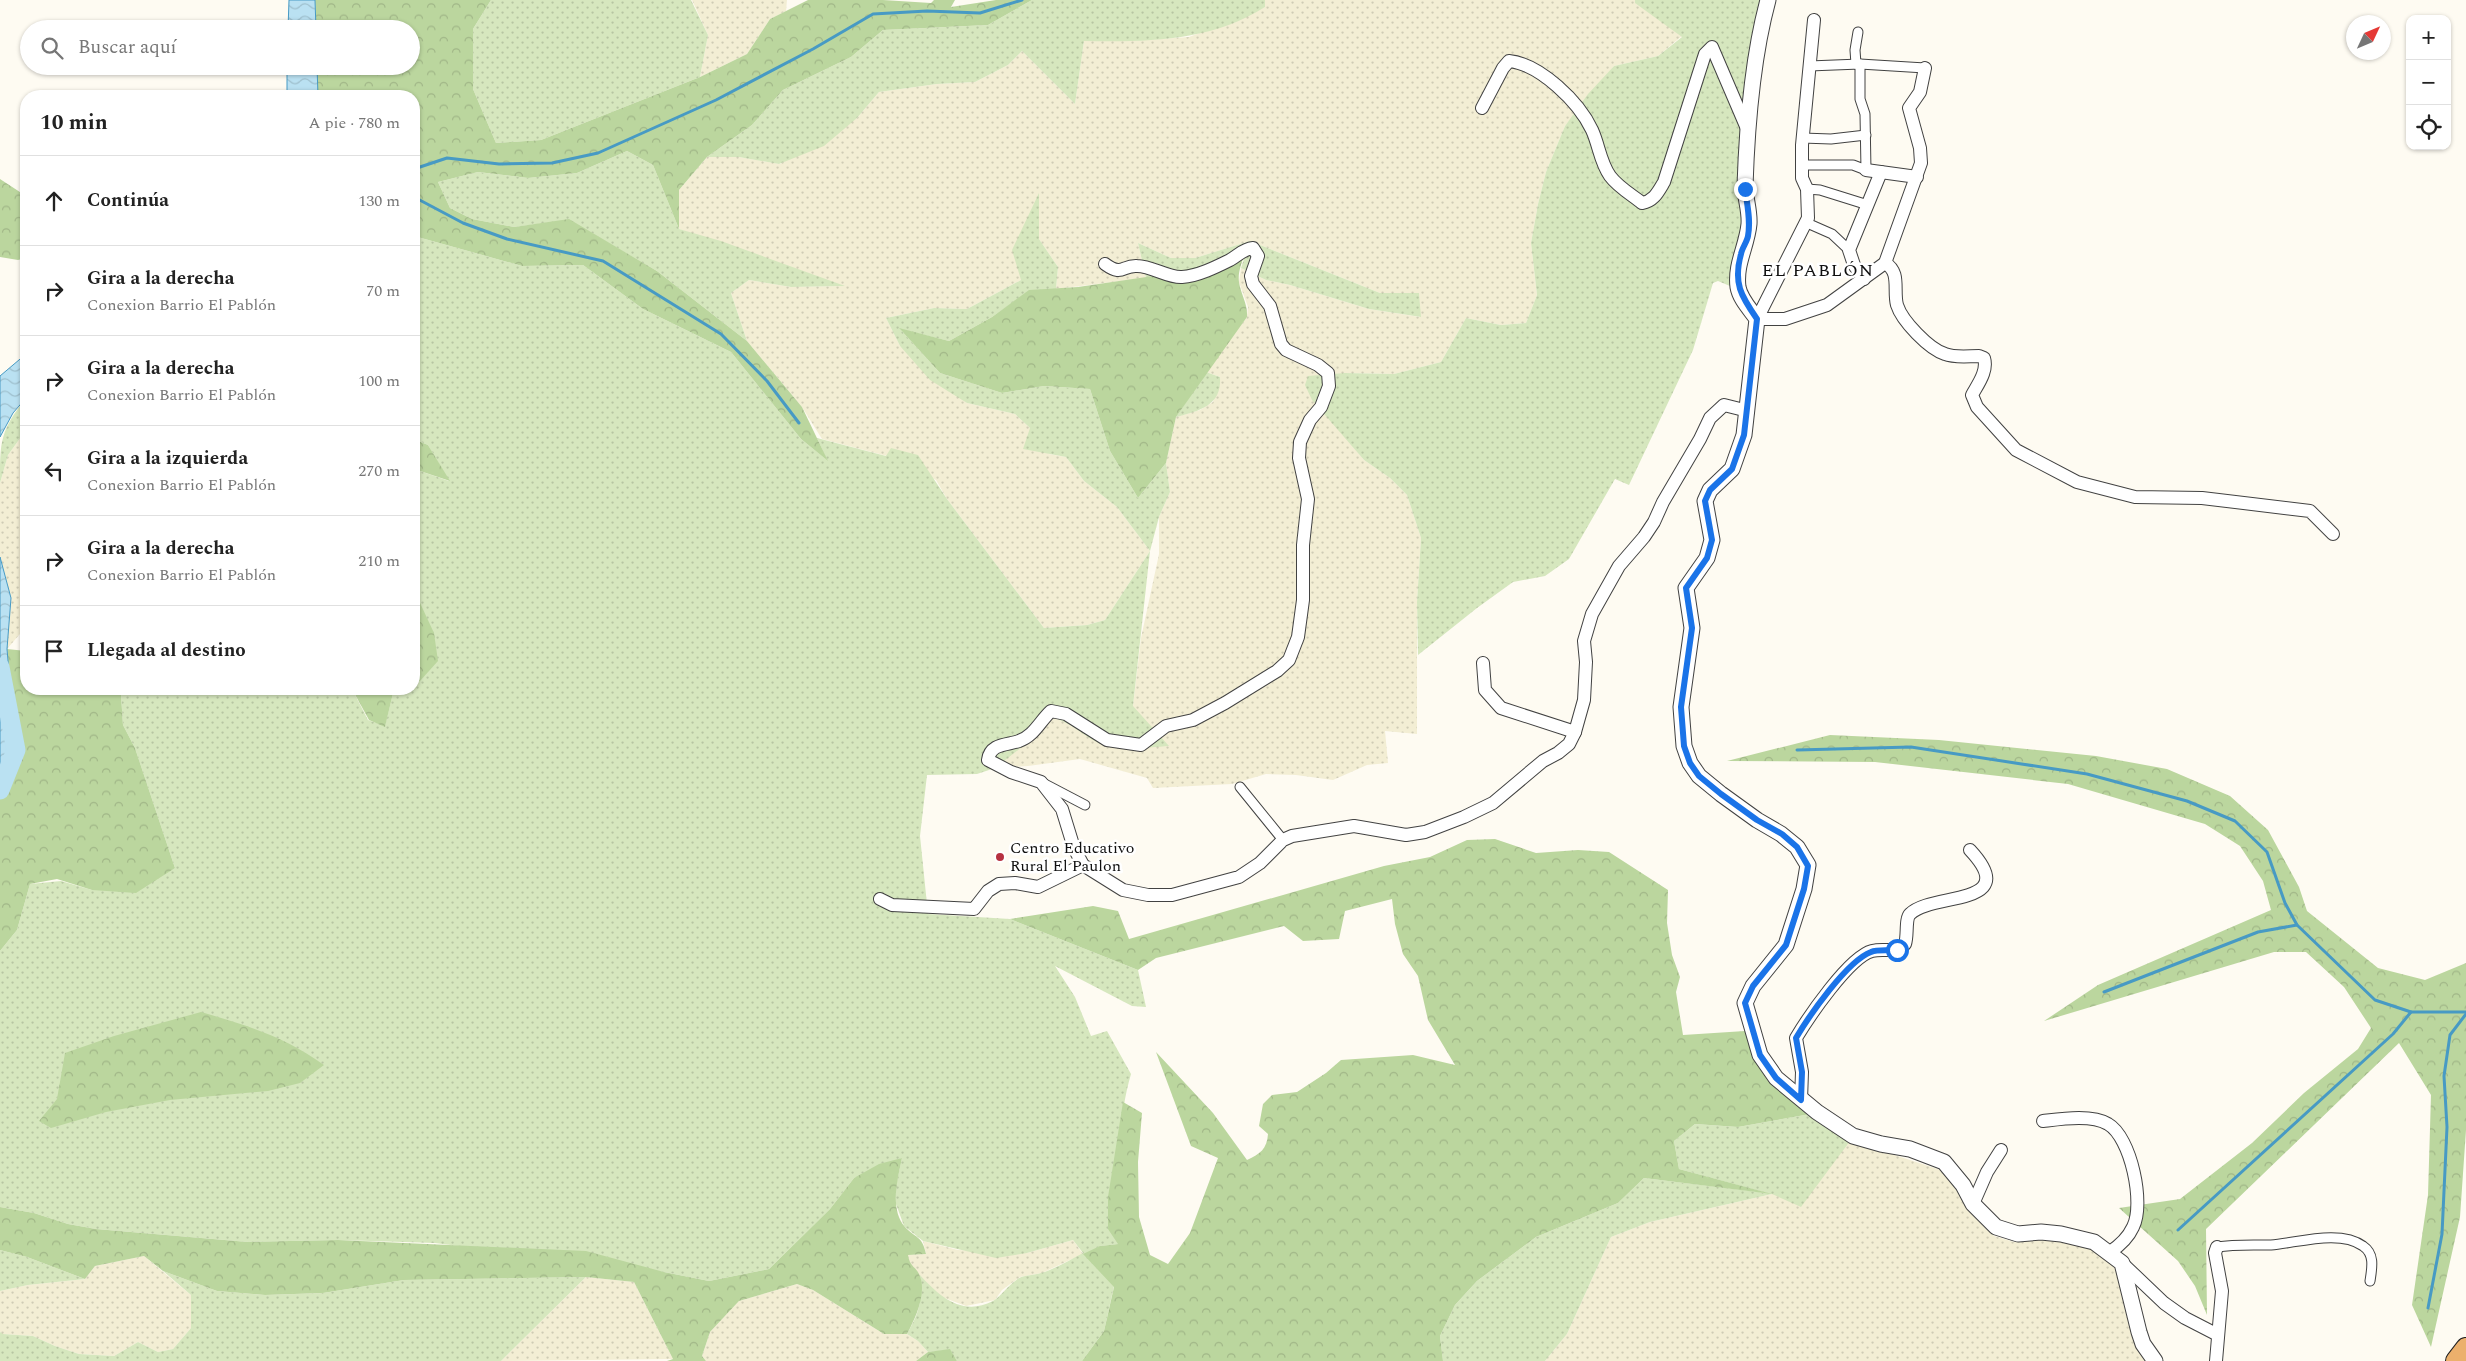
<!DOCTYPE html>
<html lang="es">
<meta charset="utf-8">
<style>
:root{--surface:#fff;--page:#f2f2f2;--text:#222;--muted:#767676;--line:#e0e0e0}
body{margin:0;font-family:Spectral,serif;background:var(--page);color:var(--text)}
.controls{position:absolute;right:15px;top:15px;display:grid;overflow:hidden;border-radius:10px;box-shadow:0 1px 4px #0004}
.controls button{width:45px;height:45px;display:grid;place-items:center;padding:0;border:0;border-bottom:1px solid var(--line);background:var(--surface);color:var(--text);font:25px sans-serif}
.compass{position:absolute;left:2346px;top:15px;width:45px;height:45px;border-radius:50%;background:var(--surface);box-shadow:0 1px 4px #0004;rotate:46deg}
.stop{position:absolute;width:15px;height:15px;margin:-11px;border:4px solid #1a73e8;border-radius:50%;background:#fff}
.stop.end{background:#1a73e8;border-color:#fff;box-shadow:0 1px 5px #0008}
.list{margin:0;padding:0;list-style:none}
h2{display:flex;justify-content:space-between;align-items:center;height:65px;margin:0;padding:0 20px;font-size:21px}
h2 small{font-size:16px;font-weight:400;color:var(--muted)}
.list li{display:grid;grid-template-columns:32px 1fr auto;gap:15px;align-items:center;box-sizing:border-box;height:90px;padding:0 20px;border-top:1px solid var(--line)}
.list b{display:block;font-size:19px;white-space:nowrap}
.list p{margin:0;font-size:16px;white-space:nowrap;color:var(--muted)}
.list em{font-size:16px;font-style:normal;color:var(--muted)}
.icon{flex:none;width:28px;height:28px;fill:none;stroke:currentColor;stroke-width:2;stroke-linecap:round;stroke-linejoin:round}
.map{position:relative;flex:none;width:2466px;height:1361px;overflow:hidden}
.search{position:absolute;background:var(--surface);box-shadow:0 1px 4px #0004;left:20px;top:20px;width:400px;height:55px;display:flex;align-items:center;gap:12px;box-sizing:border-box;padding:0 18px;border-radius:28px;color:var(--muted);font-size:19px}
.panel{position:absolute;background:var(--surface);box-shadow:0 1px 4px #0004;left:20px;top:90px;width:400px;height:605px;border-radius:20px}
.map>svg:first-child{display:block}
.farmland{fill:url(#farmland-dots)}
.grass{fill:url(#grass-dots)}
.forest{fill:url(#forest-crowns)}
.water{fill:url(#water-waves);stroke:#479ac4}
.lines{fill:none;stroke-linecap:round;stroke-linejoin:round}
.stream{stroke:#479ac4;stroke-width:3}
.river{stroke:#bae1f2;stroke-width:19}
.pedestrian-casing{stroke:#424242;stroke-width:11}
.minor-casing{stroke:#424242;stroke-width:14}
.tertiary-casing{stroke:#424242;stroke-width:17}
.trunk-casing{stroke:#202020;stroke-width:22}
.pedestrian{stroke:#fff;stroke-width:9}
.minor{stroke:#fff;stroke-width:12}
.tertiary{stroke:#fff;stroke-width:15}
.trunk{stroke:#ecb06c;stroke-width:20}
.route{stroke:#1a73e8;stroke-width:6}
.poi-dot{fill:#b63140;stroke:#fff;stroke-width:2}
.labels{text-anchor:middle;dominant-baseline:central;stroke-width:5;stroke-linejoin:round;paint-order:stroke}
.poi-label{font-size:16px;fill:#0f0f0f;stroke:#fff;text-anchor:start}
.neighbourhood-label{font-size:18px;letter-spacing:1px;fill:#0f0f0f;stroke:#fff}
</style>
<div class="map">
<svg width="2466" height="1361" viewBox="0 0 2466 1361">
<defs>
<pattern id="farmland-dots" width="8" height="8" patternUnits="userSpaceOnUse" patternTransform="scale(1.25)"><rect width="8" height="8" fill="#f3eed4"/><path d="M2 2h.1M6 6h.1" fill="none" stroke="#cfcbb5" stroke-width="1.8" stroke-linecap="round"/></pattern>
<pattern id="grass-dots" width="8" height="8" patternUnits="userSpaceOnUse" patternTransform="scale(1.25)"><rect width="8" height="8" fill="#d6e7be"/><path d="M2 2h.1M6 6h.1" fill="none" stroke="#b6c5a2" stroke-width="1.8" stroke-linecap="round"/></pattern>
<pattern id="forest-crowns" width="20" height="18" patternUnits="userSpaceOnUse" patternTransform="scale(1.25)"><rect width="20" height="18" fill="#bbd69e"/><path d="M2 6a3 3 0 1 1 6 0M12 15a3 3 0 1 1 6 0" fill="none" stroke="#a0b687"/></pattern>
<pattern id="water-waves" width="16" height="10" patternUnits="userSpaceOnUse" patternTransform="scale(1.25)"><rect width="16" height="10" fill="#bae1f2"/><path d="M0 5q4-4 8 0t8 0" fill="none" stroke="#9fc0ce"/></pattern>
</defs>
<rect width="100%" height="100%" fill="#fefbf2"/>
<g class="farmland">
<path d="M692,0H787L786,11L770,19L747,54L700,77L708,35Z"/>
<path d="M1265,0H1635L1636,3L1682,36L1658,56L1614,66L1565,126L1546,172L1538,204L1531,243L1537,295L1526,323L1501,325L1466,318L1441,362L1394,374L1345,373L1337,427L1364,460L1390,478L1407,495L1421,538L1417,602V734L1385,731L1388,763L1367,765L1333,780L1296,775L1266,774L1232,784L1153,788L1147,778L1080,759L1028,766L995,768L1048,717L1063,721L1072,726L1133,706L1141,638L1159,554V517L1170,492L1166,463L1176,417L1200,410L1213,402L1220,377L1206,372L1247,317L1248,307L1239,282L1241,268L1266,280L1290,285L1369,309L1420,317L1419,293H1380L1250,241L1195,258H1171L1138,243L1146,278L1056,289L1058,267L1039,239V195L1021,280L967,309L934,308L886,318L900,346L967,403L1015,414L1030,428L1049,454L1066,457L1084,481L1117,507L1150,551L1105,620L1087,625L1044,628L947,499L936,480L887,456L822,439L802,407L747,341L731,293L749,280L791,287L843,286L679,229V190L707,157H739L780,164L857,118L879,92L937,84L975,82L1008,65L1022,51L1075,104L1084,41H1130L1189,37L1265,7Z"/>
<path d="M26,430V627L7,649L11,598L0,557V483L8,455Z"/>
<path d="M1853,1137L1879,1150L1947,1172L1981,1222L1994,1236L2014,1242L2044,1239L2063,1240L2093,1248L2121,1270L2151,1361H1545L1567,1334L1611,1237L1650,1222L1772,1194Z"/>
<path d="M1073,1240L1083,1254L1042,1273L1020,1277L1002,1290L995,1300L966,1306L939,1296L909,1265L908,1255L926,1254L923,1241L958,1250L1027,1253Z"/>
<path d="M144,1256L191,1295V1328L173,1349L158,1352L138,1342L114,1356L79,1354L55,1346L33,1336L2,1334L0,1332V1291L28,1285L85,1279L95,1266Z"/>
<path d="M586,1277L634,1282L673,1359L501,1361Z"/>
<path d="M797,1284L813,1290L884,1334H907L918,1341L928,1352L916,1361H706L702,1356L710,1332L739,1301Z"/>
</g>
<g class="grass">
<path d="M491,0H691L708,35L700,77L541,140L496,143L473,89V29Z"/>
<path d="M1032,0H1265V7C1210,42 1147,42 1084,41L1075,104L1022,51L1008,65L975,82L937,84L879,92L857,118L824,146L779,164L739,157H707L752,125L783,90L851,57L883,30L988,25Z"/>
<path d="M1635,0H1771L1764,37L1737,289L1718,281L1713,283L1693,350L1629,485L1615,479L1569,559L1545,576L1513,582L1477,608L1418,655L1417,602L1421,538L1407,495L1390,478L1364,460L1312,400L1305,385L1308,376L1345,373L1394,374L1441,362L1466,318L1501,325L1526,323L1537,295L1531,243L1538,204L1546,172L1565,126L1588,94L1614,66L1658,56L1682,37L1635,3Z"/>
<path d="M627,151L653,165L679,229L721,241L845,286L791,287L749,280L731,293L747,341L657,271L569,220L514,227L472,219L450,208L438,182L478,172L528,178L577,173Z"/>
<path d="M1039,193V239L1058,267L1056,289L1029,291L992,317L949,341L900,329L940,373L1002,393L1044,386L1090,389L1110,451L1138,498L1166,463L1170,492L1159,517L1150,551L1133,706L1169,746C1151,747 1120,752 1103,745C1083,737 1070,720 1048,717L1040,733L995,768L977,774L927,775L920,836L928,914L1010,919L1138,970L1146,1007L1132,1006L1055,966L1075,997L1091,1036L1107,1031L1131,1074C1115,1129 1119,1187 1118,1244L1100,1246L1114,1286L1104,1331L1082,1361H957L950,1350L928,1352L918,1341L907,1334C920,1311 922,1302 920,1275C939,1296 962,1317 993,1301C999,1298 1009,1284 1019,1278C1025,1275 1034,1275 1041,1273C1055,1269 1070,1260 1083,1253L1073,1240L1027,1253L996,1258L923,1241L904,1226L896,1204V1185L902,1158L854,1178L830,1209L769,1269L709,1281L664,1272L435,1243L338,1240L248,1242L96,1229L68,1224L34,1213L0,1207V951L17,930L30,884L61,881L92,890L175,868L135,748L123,725L121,695L129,689H352L368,720L385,726L394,689H414V681H420L414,590V469L449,481L428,445L414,439V236L522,266L583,265L643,309L731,352L801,439L827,460L817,438L886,456L891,448L918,455L947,499L1044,628L1087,625L1105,620L1150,551L1117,507L1084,481L1066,457L1023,449L1030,428L1015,414L967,403L930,380L900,346L886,318L934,308L967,309L1021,280L1012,250Z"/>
<path d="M1250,241L1208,264L1146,278L1138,243L1171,258H1195L1250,241L1380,293H1419L1421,317L1369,309L1290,285L1266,280L1241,268Z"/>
<path d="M1206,372L1220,377C1222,406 1199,411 1176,417Z"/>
<path d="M26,398V430L8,455L0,483C0,441 0,431 26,398Z"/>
<path d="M1816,1113L1853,1137L1801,1207L1772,1194L1650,1222L1611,1237L1567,1334L1545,1361H1443L1440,1336L1455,1305L1477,1281L1536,1237L1618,1203L1644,1178L1767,1193L1679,1169L1674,1141L1695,1124L1738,1127Z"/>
<path d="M0,1250L27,1257L85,1279L28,1285L0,1291Z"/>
<path d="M163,1271L217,1291L265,1295L323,1293L404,1280L586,1277L501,1361H0V1332L3,1334L33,1336L55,1346L79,1354L114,1356L138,1342L158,1352L173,1349L191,1328V1295Z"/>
</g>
<g class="forest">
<path d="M315,0H491L473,29V89L496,143L541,140L700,77L747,54L770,19L808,0H883L931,3L934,0H955L951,7L996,0H1032L988,25L883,30L851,57L783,90L752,125L707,157L679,190V229L653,165L627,151L577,173L528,178L478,172L438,182L450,208L472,219L514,227L569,219L657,271L747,341L802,407L828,461L801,439L731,352L643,309L583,265L522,266L414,236V96H318L317,66H411V29H316Z"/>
<path d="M0,179L26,196V258L18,260L0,257Z"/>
<path d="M1250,241C1246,253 1237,269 1239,282C1241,295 1248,304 1247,317L1176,417L1166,463L1138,498L1110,451L1090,389L1044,386L1002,393L940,373L899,328L949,341L992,317L1029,290L1078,287L1160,275L1208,264Z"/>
<path d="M414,439L428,445L450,481L414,469Z"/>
<path d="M414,590L434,633L438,661L420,681H414Z"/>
<path d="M7,649L26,651V689H129L121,695L123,725L135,748L175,868L136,893L92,890L57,879L30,884L17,930L0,951V790L8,780L13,718Z"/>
<path d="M352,689H394L385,727L369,720Z"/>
<path d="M1830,735L1939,740L2096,756L2167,769L2230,796L2268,830L2299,887L2307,911L2378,968L2425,980L2466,963V1130L2460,1217L2431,1347L2412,1305L2428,1195L2431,1095L2399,1043L2206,1229L2207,1315L2195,1286L2178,1261L2119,1208L2180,1199L2252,1143L2304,1093L2358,1049L2371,1028L2344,987L2306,952H2274L2044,1021L2098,985L2271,910L2263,881L2240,846L2205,824L2068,784L1875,762L1727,761Z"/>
<path d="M1495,839L1536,853L1578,850L1609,852L1668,890L1667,923L1672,955L1680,977L1676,992L1683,1035L1745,1031L1757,1056L1816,1113L1738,1127L1695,1124L1674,1141L1679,1169L1772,1194L1644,1178L1618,1203L1536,1237L1477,1281L1455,1305L1440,1336L1443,1361H1082L1104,1331L1114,1287L1083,1254L1100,1246L1118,1244L1108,1229V1197L1123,1102L1142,1113L1138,1162L1139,1217L1150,1255L1168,1264L1190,1233L1218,1158L1191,1146L1156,1052L1213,1113L1247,1160C1260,1154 1267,1149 1268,1134L1259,1126L1263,1104L1272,1095L1297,1092L1326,1073L1341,1060L1413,1055L1455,1065L1428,1020L1418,976L1403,954L1395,924L1392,899L1345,911L1339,939L1303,941L1284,926L1156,958L1138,970L1010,919L1093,906L1118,911L1129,939L1384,866L1430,857L1467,840Z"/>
<path d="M201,1012C246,1025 286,1037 324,1065L300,1083L268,1091L170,1100L106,1112L51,1128L39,1121L57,1099L65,1053L114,1036Z"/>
<path d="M902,1158C898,1178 889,1209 905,1227C916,1239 922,1235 926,1254L908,1255C910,1267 915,1266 919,1274C928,1292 915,1319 907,1334H884L813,1290L797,1284L739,1301L710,1332L702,1356L706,1361H667L673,1359L634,1282L586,1277L404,1280L323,1293L265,1295L217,1291L163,1271L144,1256L95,1266L85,1279L27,1257L0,1250V1207L34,1213L68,1224L96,1229L248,1242L338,1240L586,1251L664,1272L709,1281L769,1269L830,1209L854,1178L879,1164Z"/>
<path d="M950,1349L957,1361H916L928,1352Z"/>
</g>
<g class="water">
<path d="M289,0H315L316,29H288Z"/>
<path d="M287,66H317L318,96H287Z"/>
<path d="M26,354V398L13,413L0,437V376Z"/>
<path d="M0,557L11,598L7,649L13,718L8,780L0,790Z"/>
</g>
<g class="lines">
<g class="stream">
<path d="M414,169L447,158L499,164L552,163L598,153L716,100L813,49L873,14L927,11L980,13L1022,0"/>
<path d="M414,197L463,223L507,239L603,261L721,334L767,381L799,423"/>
<path d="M1797,750L1911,747L2087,774L2187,801L2235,821L2267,852L2285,903L2297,925L2375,1000L2411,1012H2466"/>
<path d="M2104,992L2258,932L2297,925"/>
<path d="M2178,1230L2393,1034L2411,1012"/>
<path d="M2428,1308L2442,1234L2447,1127L2444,1076L2450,1035L2466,1014"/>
</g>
<path class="river" d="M0,667L16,750L0,790"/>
<g class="pedestrian-casing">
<g id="pedestrian">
<path d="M1856,64L1855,50L1858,32"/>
<path d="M1809,66L1860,64L1925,68"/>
<path d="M1802,138L1831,139L1866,135"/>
<path d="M1801,165H1853L1866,170L1865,114L1860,99V64"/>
<path d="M1807,189L1820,190L1868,205"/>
<path d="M1807,223L1832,234L1849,250"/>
<path d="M1043,783L1085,805"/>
<path d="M1240,787L1283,840"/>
<path d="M2217,1247C2235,1244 2253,1245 2271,1245C2297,1243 2340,1229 2363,1246C2375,1254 2372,1268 2370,1281"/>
</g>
</g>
<g class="minor-casing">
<g id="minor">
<path d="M1814,20L1802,145V178L1807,189L1808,218L1757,319H1785L1827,305L1885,263C1901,272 1893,290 1897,305C1902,321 1929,349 1945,354C1955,358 1968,356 1979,356L1984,358C1988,371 1978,384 1972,395L1977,407L2016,450L2077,482L2135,497L2202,498L2310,511L2333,534"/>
<path d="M1482,108L1503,68L1509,61C1540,64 1579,102 1592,130C1599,145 1600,162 1610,176C1618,187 1632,195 1642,203C1654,201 1658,192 1664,182L1705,54L1712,47L1748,131"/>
<path d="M1866,170L1917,177"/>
<path d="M1885,263L1921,163L1920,148L1909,108L1920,92L1925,68"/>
<path d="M1105,264C1123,277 1122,265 1137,266C1152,266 1168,278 1182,277C1198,276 1216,267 1230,260C1239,255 1243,249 1253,248L1258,256L1251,276L1253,284L1270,306L1281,344L1286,350L1318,365L1328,373L1329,386L1321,407L1310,420L1300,442L1299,458L1308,499L1303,545V600L1298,637L1289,660L1277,671L1225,703L1193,720L1166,726L1141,745L1107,740L1066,714L1051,711C1040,721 1034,736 1019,741C1008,745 990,743 988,760L1011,772L1041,782L1062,809L1074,848L1083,865L1123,890L1148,895H1172L1239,877L1260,863L1283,840L1292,836L1354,826L1406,835L1425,832L1464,817L1493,803L1543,761L1558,753L1569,744L1575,732L1584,700L1586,662L1584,641L1592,614L1619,566L1644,537L1654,522L1663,502L1700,439L1710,418L1724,405L1748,411"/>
<path d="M1864,279L1854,265L1849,250L1881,172"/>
<path d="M1483,663L1485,690L1501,708L1575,732"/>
<path d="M880,899L892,905L974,909L988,891L999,884L1015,883L1038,887L1083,865"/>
<path d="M1801,1100L1802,1072L1796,1038C1808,1018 1849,957 1872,951C1885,948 1893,954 1905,944C1908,936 1905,919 1910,914C1932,892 2023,907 1970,850"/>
<path d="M2043,1121C2060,1119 2092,1114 2108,1124C2131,1137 2145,1204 2133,1227C2128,1238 2119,1246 2110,1252"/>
<path d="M1973,1204L1987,1172L2001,1150"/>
<path d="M2122,1263L2164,1303L2185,1318L2218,1335"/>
<path d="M2216,1361L2222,1291L2215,1253L2217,1247"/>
</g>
</g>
<g class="tertiary-casing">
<path id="tertiary" d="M1768,0C1752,59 1747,124 1745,186C1745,198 1750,211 1749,224C1747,246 1735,264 1738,287C1740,299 1750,309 1757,319L1744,435L1732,469L1710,490L1705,501L1712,540L1707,558L1686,588L1692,628L1681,707L1684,746L1690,763L1699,776L1721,794L1757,820L1781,834L1797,847L1808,865L1804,889L1786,945L1753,986L1745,1003L1760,1055L1776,1078L1817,1112L1853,1136L1881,1144L1910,1149L1944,1162L1963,1185L1973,1204L1996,1227L2018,1234L2041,1232L2061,1234L2094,1242L2122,1263L2139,1332L2143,1344L2155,1361"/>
</g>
<g class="trunk-casing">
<path id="trunk" d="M2456,1361L2466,1348"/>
</g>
<use href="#pedestrian" class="pedestrian"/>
<use href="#minor" class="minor"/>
<use href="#tertiary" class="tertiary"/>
<use href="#trunk" class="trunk"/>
</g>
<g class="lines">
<path class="route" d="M1745,189C1747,204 1751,220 1748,236C1747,242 1742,248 1741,254C1733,283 1741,296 1757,319L1744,435L1732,469L1710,490L1705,501L1712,540L1707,558L1686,588L1692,628L1681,707L1684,746L1690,763L1699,776L1721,794L1757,820L1782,834L1797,847L1808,866L1804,889L1786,945L1753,986L1745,1003L1760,1055L1776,1078L1801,1100L1802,1072L1796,1038C1809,1016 1847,961 1871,952C1878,949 1890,951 1897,950"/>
</g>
<circle class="poi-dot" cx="1000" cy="857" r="5"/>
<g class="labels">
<g class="poi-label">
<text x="1010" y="848">Centro Educativo<tspan x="1010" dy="18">Rural El Paulon</tspan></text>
</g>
<g class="neighbourhood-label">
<text x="1818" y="270">EL PABLÓN</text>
</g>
</g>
</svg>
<div class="controls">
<button>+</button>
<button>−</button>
<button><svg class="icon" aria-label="locate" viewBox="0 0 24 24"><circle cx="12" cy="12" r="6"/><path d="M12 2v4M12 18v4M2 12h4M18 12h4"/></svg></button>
</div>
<svg class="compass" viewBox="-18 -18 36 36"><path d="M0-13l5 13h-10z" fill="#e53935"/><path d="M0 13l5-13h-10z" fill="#767676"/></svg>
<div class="stop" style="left:1897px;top:950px"></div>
<div class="stop end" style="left:1745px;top:189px"></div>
<div class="search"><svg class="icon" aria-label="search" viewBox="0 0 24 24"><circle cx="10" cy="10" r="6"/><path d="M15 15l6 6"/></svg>Buscar aquí</div>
<section class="panel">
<h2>10 min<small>A pie · 780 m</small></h2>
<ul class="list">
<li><svg class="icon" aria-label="ahead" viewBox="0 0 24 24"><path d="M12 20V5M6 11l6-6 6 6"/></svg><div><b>Continúa</b></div><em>130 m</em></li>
<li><svg class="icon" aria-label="right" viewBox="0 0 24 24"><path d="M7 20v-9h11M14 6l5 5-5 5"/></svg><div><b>Gira a la derecha</b><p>Conexion Barrio El Pablón</p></div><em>70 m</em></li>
<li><svg class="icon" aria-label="right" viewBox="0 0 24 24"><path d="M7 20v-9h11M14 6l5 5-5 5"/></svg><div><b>Gira a la derecha</b><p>Conexion Barrio El Pablón</p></div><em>100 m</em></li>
<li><svg class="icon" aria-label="left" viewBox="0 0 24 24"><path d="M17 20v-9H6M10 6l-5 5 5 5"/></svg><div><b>Gira a la izquierda</b><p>Conexion Barrio El Pablón</p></div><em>270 m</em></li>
<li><svg class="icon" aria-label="right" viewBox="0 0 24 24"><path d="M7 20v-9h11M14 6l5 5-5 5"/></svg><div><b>Gira a la derecha</b><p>Conexion Barrio El Pablón</p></div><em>210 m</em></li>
<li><svg class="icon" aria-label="arrive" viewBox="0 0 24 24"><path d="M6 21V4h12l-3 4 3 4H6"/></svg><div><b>Llegada al destino</b></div></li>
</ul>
</section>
</div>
